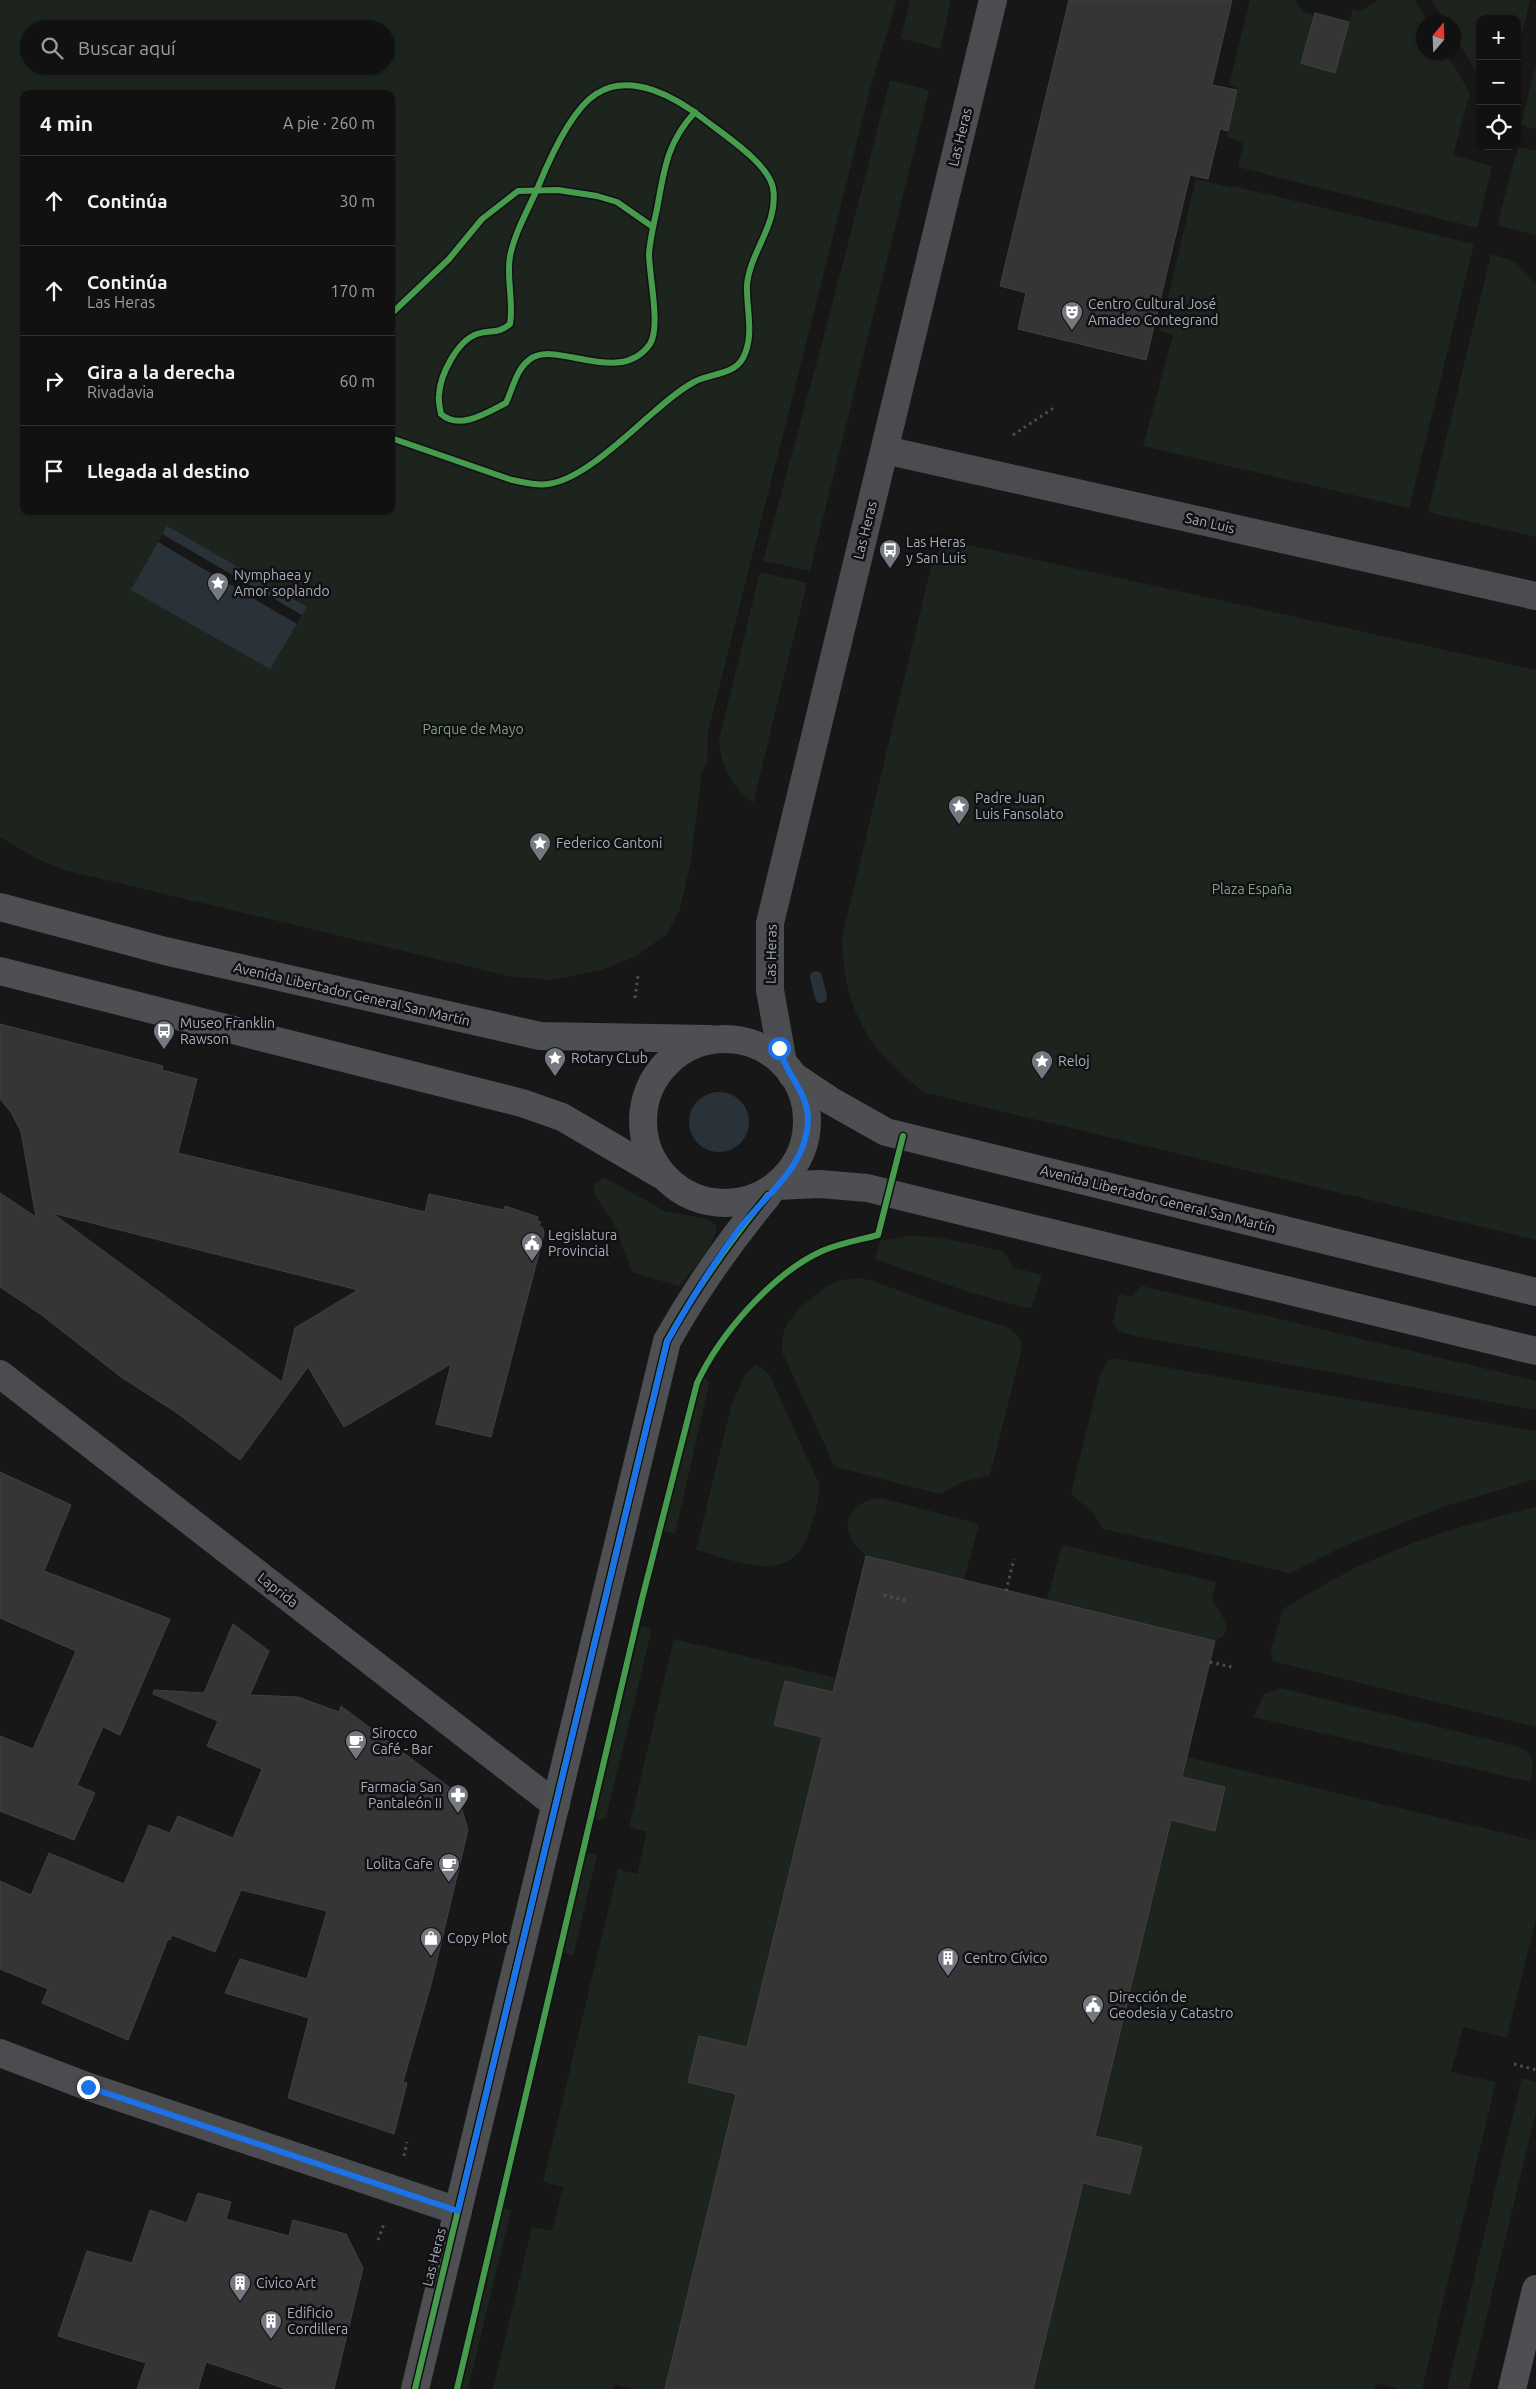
<!DOCTYPE html>
<html lang="es">
<meta charset="utf-8">
<style>
:root{--surface:#111;--page:#1e1f1f;--text:#f1f3f6;--muted:#9c9d9f;--line:#303131}
body{margin:0;font-family:Ubuntu,sans-serif;background:var(--page);color:var(--text)}
.controls{position:absolute;right:15px;top:15px;display:grid;overflow:hidden;border-radius:10px;box-shadow:0 1px 4px #0004}
.controls button{width:45px;height:45px;display:grid;place-items:center;padding:0;border:0;border-bottom:1px solid var(--line);background:var(--surface);color:var(--text);font:25px sans-serif}
.compass{position:absolute;left:1416px;top:15px;width:45px;height:45px;border-radius:50%;background:var(--surface);box-shadow:0 1px 4px #0004;rotate:19deg}
.stop{position:absolute;width:15px;height:15px;margin:-11px;border:4px solid #1a73e8;border-radius:50%;background:#fff}
.stop.end{background:#1a73e8;border-color:#fff;box-shadow:0 1px 5px #0008}
.list{margin:0;padding:0;list-style:none}
h2{display:flex;justify-content:space-between;align-items:center;height:65px;margin:0;padding:0 20px;font-size:21px}
h2 small{font-size:16px;font-weight:400;color:var(--muted)}
.list li{display:grid;grid-template-columns:32px 1fr auto;gap:15px;align-items:center;box-sizing:border-box;height:90px;padding:0 20px;border-top:1px solid var(--line)}
.list b{display:block;font-size:19px;white-space:nowrap}
.list p{margin:0;font-size:16px;white-space:nowrap;color:var(--muted)}
.list em{font-size:16px;font-style:normal;color:var(--muted)}
.icon{flex:none;width:28px;height:28px;fill:none;stroke:currentColor;stroke-width:2;stroke-linecap:round;stroke-linejoin:round}
.map{position:relative;flex:none;width:1536px;height:2389px;overflow:hidden}
.search{position:absolute;background:var(--surface);box-shadow:0 1px 4px #0004;left:20px;top:20px;width:375px;height:55px;display:flex;align-items:center;gap:12px;box-sizing:border-box;padding:0 18px;border-radius:28px;color:var(--muted);font-size:19px}
.panel{position:absolute;background:var(--surface);box-shadow:0 1px 4px #0004;left:20px;top:90px;width:375px;height:425px;border-radius:10px}
.map>svg:first-child{display:block}
.green{fill:#1d241e;fill-rule:evenodd}
.water{fill:#2a3239}
.pier{fill:#171717}
.lines{fill:none;stroke-linecap:round;stroke-linejoin:round}
.stream{stroke:#2a3239;stroke-width:12}
.building{fill:#353536;stroke:#3f4043;fill-rule:evenodd}
.path{stroke:#4d4e52;stroke-width:3;stroke-dasharray:2.5 4;stroke-linecap:butt}
.street{stroke:#4b4c50;stroke-width:28}
.primary{stroke:#4d4f52;stroke-width:28}
.cycleway-casing{stroke:#111113;stroke-width:9}
.cycleway{stroke:#469c4c;stroke-width:6}
.route{stroke:#1a73e8;stroke-width:6}
.labels{text-anchor:middle;dominant-baseline:central;stroke-width:5;stroke-linejoin:round;paint-order:stroke}
.street-label{font-size:14px;fill:#a8adb8;stroke:#111113}
.poi-label{font-size:14px;fill:#a8adb8;stroke:#111113;text-anchor:start}
.park-label{font-size:14px;fill:#7fa381;stroke:#111113}
</style>
<div class="map">
<svg width="1536" height="2389" viewBox="0 0 1536 2389">
<rect width="100%" height="100%" fill="#171717"/>
<g class="green">
<path d="M0,0H897L872,82L708,731C706,743 711,761 702,771L690,866L679,912L666,935L634,957L601,970L552,980L508,976L64,870L36,858L0,837ZM29,29H386V66H29ZM24,94H391V511H24Z"/>
<path d="M910,0H951L940,49L901,38Z"/>
<path d="M1250,0H1295L1302,11L1315,15L1301,63L1334,73L1353,9L1359,12L1378,0H1415L1428,22H1424V52L1446,53L1470,93L1453,155L1492,166L1477,228L1238,167L1244,142L1227,137L1238,87L1229,85Z"/>
<path d="M1432,0H1530L1517,55V19H1480V78L1454,35V22H1446Z"/>
<path d="M1536,64V129L1521,125Z"/>
<path d="M890,80L929,90L810,571L763,561L830,313Z"/>
<path d="M1518,147L1536,151V235L1497,225Z"/>
<path d="M1196,179L1232,188L1233,186L1474,244L1409,508L1143,446L1173,335L1160,331Z"/>
<path d="M1491,254L1514,261L1536,283V537L1428,512Z"/>
<path d="M960,543L1536,670V1240L926,1093C869,1054 842,1006 842,937L933,559C940,548 948,543 960,543Z"/>
<path d="M760,572L807,583L753,803C732,787 721,767 719,740Z"/>
<path d="M605,1178L665,1211L707,1219L716,1226C719,1242 689,1273 679,1286L632,1272L614,1224L593,1192L595,1183Z"/>
<path d="M910,1236L937,1237L1003,1251L1014,1268L1042,1275L1032,1307L1027,1308L968,1292L875,1259L880,1241Z"/>
<path d="M858,1278L873,1281L958,1312L1007,1327L1015,1333L1021,1341V1352L990,1475L962,1482L940,1494L836,1467L833,1463L782,1352C782,1344 782,1333 786,1326C791,1315 820,1289 831,1284C840,1280 849,1279 858,1278Z"/>
<path d="M1142,1286L1536,1381V1410L1135,1336L1118,1331L1113,1322L1119,1294L1131,1297Z"/>
<path d="M1117,1359L1536,1431V1479L1443,1507L1346,1545L1290,1573L1104,1529L1092,1512L1071,1494L1101,1372L1109,1360Z"/>
<path d="M757,1365L769,1374L819,1484C820,1499 814,1514 810,1529C793,1589 739,1561 696,1550L731,1407L746,1372Z"/>
<path d="M703,1374L709,1384L675,1534L663,1531Z"/>
<path d="M881,1498L979,1524L964,1580L866,1556C855,1546 844,1533 849,1517C857,1504 867,1499 881,1498Z"/>
<path d="M1536,1507V1727L1273,1661L1271,1650L1283,1609L1301,1598L1358,1566L1413,1543L1463,1526Z"/>
<path d="M1062,1545L1216,1582L1212,1599C1217,1612 1240,1630 1215,1641L1047,1600Z"/>
<path d="M641,1626L648,1628L651,1633L606,1817L600,1820L594,1819Z"/>
<path d="M674,1639L836,1678L833,1692L785,1681L774,1724L822,1737L747,2047L699,2036L688,2082L736,2094L665,2389H635L615,2384L613,2389H493L532,2227L552,2231L563,2187L543,2182L618,1869L637,1874L647,1832L629,1827Z"/>
<path d="M1281,1688L1519,1747C1535,1755 1535,1767 1530,1782L1253,1717L1264,1694Z"/>
<path d="M1187,1757L1536,1841V1918L1507,2038L1463,2027L1451,2072L1496,2082L1422,2389H1399L1376,2383L1374,2389H1033L1083,2183L1130,2194L1141,2147L1095,2136L1171,1820L1215,1830L1225,1787L1182,1777Z"/>
<path d="M586,1852L597,1855L573,1956L562,1952Z"/>
<path d="M1522,2078L1536,2082V2112L1469,2389H1447Z"/>
<path d="M500,2207L511,2210L468,2389H456Z"/>
</g>
<g class="water">
<path d="M167,526L307,607L270,669L131,590Z"/>
<circle cx="719" cy="1122" r="30"/>
</g>
<path class="pier" d="M162,534L302,615L299,620L297,624L158,542Z"/>
<g class="lines">
<path class="stream" d="M816,977L821,997"/>
</g>
<g class="building">
<path d="M1069,0H1232L1212,85L1237,90L1228,131L1220,129L1208,179L1190,175L1146,360L1018,329L1026,293L1000,286Z"/>
<path d="M1315,13L1349,22L1335,73L1301,63Z"/>
<path d="M0,1024L163,1066L162,1070L197,1079L178,1153L425,1212L429,1194L504,1210L505,1206L538,1217L537,1220L541,1222L539,1226L543,1228L544,1234L491,1437L436,1424L451,1364L344,1427L308,1367L240,1460L177,1413L121,1377L43,1316L0,1287V1193L36,1217L21,1132L11,1112L0,1099ZM52,1213L358,1290L295,1328L282,1382Z"/>
<path d="M0,1472L71,1505L44,1571L170,1619L120,1735L103,1727L77,1785L95,1793L74,1840L0,1811V1736L33,1749L76,1651L0,1618Z"/>
<path d="M866,1556L1215,1641L1182,1777L1225,1787L1215,1831L1171,1820L1095,2136L1142,2147L1130,2194L1083,2183L1033,2389H665L736,2094L688,2082L699,2036L747,2047L822,1737L774,1725L785,1681L833,1692Z"/>
<path d="M233,1624L269,1651L250,1695L298,1697L339,1712L341,1706L457,1793L468,1830L432,1981L403,2082L407,2083L394,2134L288,2098L309,2018L225,1993L240,1959L307,1979L327,1911L241,1890L215,1952L172,1935L170,1940L168,1939L128,2040L42,2003L48,1989L0,1969V1881L31,1895L49,1853L124,1884L149,1825L170,1833L178,1816L233,1838L262,1769L207,1746L218,1721L153,1694L154,1690L204,1693Z"/>
<path d="M198,2193L231,2202L226,2219L289,2236L293,2220L346,2234L363,2268L334,2389H286L206,2362L198,2389H137L146,2363L58,2336L87,2251L132,2263L150,2210L187,2223Z"/>
</g>
<g class="lines">
<g class="path">
<path d="M1013,435L1055,407"/>
<path d="M635,998L638,976"/>
<path d="M1006,1591L1014,1559"/>
<path d="M884,1595L908,1601"/>
<path d="M1210,1662L1232,1667"/>
<path d="M1514,2064L1536,2070"/>
<path d="M404,2156L407,2142"/>
<path d="M378,2240L384,2224"/>
</g>
<g class="street">
<path d="M885,450L1536,596"/>
<path d="M783,1063L770,990V923L993,0"/>
<path d="M0,1374L556,1805"/>
<path d="M0,2053L89,2087L458,2211"/>
</g>
<g class="primary">
<path d="M0,907L165,951L540,1036L709,1039"/>
<path d="M0,971L522,1103L562,1117L661,1175"/>
<circle cx="725" cy="1121" r="82"/>
<path d="M792,1075L831,1101L886,1132L1536,1292"/>
<path d="M777,1186L820,1184L867,1188L1536,1351"/>
<path d="M415,2389L667,1341C696,1289 730,1241 768,1195"/>
<path d="M1512,2389L1536,2289"/>
</g>
<g class="cycleway-casing">
<g id="cycleway">
<path d="M391,314L449,259L482,219L518,191L558,190L597,196L617,202L653,227"/>
<path d="M391,438L512,480C523,482 536,486 548,484C582,480 628,434 654,412C667,401 679,390 694,382C709,373 733,376 743,358C755,335 746,309 747,285C750,251 779,224 773,188C768,163 724,135 705,120C677,98 631,71 596,94C571,110 549,160 538,187C528,210 515,232 510,256C506,279 514,301 510,324C497,335 491,329 477,334C457,341 440,375 439,395C438,401 440,408 441,414C460,431 488,412 506,403C513,388 516,370 529,360C555,338 619,388 650,344C661,327 649,275 649,254C650,239 654,223 657,209C664,170 667,142 695,112"/>
<path d="M415,2389L667,1341C696,1289 730,1241 768,1195"/>
<path d="M457,2389L642,1599L697,1383C720,1334 772,1274 822,1251C840,1243 859,1240 878,1235L903,1136"/>
</g>
</g>
<use href="#cycleway" class="cycleway"/>
</g>
<g class="lines">
<path class="route" d="M88,2087L458,2211L667,1342C688,1304 711,1267 736,1233C762,1197 807,1169 808,1120C808,1091 785,1074 779,1048"/>
</g>
<defs>
<g id="theatre-pin" transform="scale(1.125)"><path d="M0 17L-7.5 6A9.5 9.5 0 1 1 7.5 6Z" fill="#757880" stroke="#111113"/><path d="M-5-5.5Q0-4 5-5.5V0Q5 5 0 6Q-5 5-5 0ZM-3.3-2.5H-1v1.5H-3.3ZM1-2.5H3.3v1.5H1ZM-2.8 1Q0 5.5 2.8 1Z" fill="#fff"/></g>
<g id="bus-pin" transform="scale(1.125)"><path d="M0 17L-7.5 6A9.5 9.5 0 1 1 7.5 6Z" fill="#757880" stroke="#111113"/><path d="M-5-6H5V4H4V6H2V4H-2V6H-4V4H-5ZM-3.5-4V0h7V-4ZM-3.5 1.2v1.5H-2V1.2ZM2 1.2v1.5H3.5V1.2Z" fill="#fff"/></g>
<g id="sight-pin" transform="scale(1.125)"><path d="M0 17L-7.5 6A9.5 9.5 0 1 1 7.5 6Z" fill="#757880" stroke="#111113"/><path d="M0-6L1.8-2.2L6-1.7L2.9 1.2L3.7 5.4L0 3.3L-3.7 5.4L-2.9 1.2L-6-1.7L-1.8-2.2Z" fill="#fff"/></g>
<g id="civic-pin" transform="scale(1.125)"><path d="M0 17L-7.5 6A9.5 9.5 0 1 1 7.5 6Z" fill="#757880" stroke="#111113"/><path d="M-.6-6.5H3V-4.5H.6V-3L4-1V1h2V6H-6V1h2V-1L-.6-3ZM-1.2 2.5V6h2.4V2.5Z" fill="#fff"/></g>
<g id="cafe-pin" transform="scale(1.125)"><path d="M0 17L-7.5 6A9.5 9.5 0 1 1 7.5 6Z" fill="#757880" stroke="#111113"/><path d="M-5.5-4.5H6V0H3Q3 3.5 0 3.5H-2.5Q-5.5 3.5-5.5 0ZM3-3.2v2h1.7v-2ZM-6 4.5H4V6H-6Z" fill="#fff"/></g>
<g id="pharmacy-pin" transform="scale(1.125)"><path d="M0 17L-7.5 6A9.5 9.5 0 1 1 7.5 6Z" fill="#757880" stroke="#111113"/><path d="M-2-6h4v4h4v4h-4v4h-4v-4h-4v-4h4Z" fill="#fff"/></g>
<g id="shop-pin" transform="scale(1.125)"><path d="M0 17L-7.5 6A9.5 9.5 0 1 1 7.5 6Z" fill="#757880" stroke="#111113"/><path d="M-5-2.5h2.3a2.7 3.5 0 0 1 5.4 0H5L5.5 6h-11ZM-1.5-2.5h3a1.5 2.3 0 0 0-3 0Z" fill="#fff"/></g>
<g id="building-pin" transform="scale(1.125)"><path d="M0 17L-7.5 6A9.5 9.5 0 1 1 7.5 6Z" fill="#757880" stroke="#111113"/><path d="M-4-6H4V6H1V3H-1V6H-4ZM-2.5-4.3h1.7v1.8h-1.7ZM.8-4.3h1.7v1.8H.8ZM-2.5-1h1.7V.8h-1.7ZM.8-1h1.7V.8H.8Z" fill="#fff"/></g>
</defs>
<g fill-rule="evenodd">
<use href="#theatre-pin" x="1072" y="312"/>
<use href="#bus-pin" x="890" y="550"/>
<use href="#sight-pin" x="218" y="583"/>
<use href="#sight-pin" x="959" y="806"/>
<use href="#sight-pin" x="540" y="843"/>
<use href="#bus-pin" x="164" y="1031"/>
<use href="#sight-pin" x="555" y="1058"/>
<use href="#sight-pin" x="1042" y="1061"/>
<use href="#civic-pin" x="532" y="1243"/>
<use href="#cafe-pin" x="356" y="1741"/>
<use href="#pharmacy-pin" x="458" y="1795"/>
<use href="#cafe-pin" x="449" y="1864"/>
<use href="#shop-pin" x="431" y="1938"/>
<use href="#building-pin" x="948" y="1958"/>
<use href="#civic-pin" x="1093" y="2005"/>
<use href="#building-pin" x="240" y="2283"/>
<use href="#building-pin" x="271" y="2321"/>
</g>
<g class="labels">
<g class="street-label">
<text transform="translate(960 137) rotate(-76)">Las Heras</text>
<text transform="translate(1210 523) rotate(13)">San Luis</text>
<text transform="translate(865 530) rotate(-76)">Las Heras</text>
<text transform="translate(771 954) rotate(-89)">Las Heras</text>
<text transform="translate(352 994) rotate(13)">Avenida Libertador General San Martín</text>
<text transform="translate(1158 1199) rotate(14)">Avenida Libertador General San Martín</text>
<text transform="translate(278 1590) rotate(38)">Laprida</text>
<text transform="translate(434 2257) rotate(-76)">Las Heras</text>
</g>
<g class="poi-label">
<text x="1088" y="304">Centro Cultural José<tspan x="1088" dy="16">Amadeo Contegrand</tspan></text>
<text x="906" y="542">Las Heras<tspan x="906" dy="16">y San Luis</tspan></text>
<text x="234" y="575">Nymphaea y<tspan x="234" dy="16">Amor soplando</tspan></text>
<text x="975" y="798">Padre Juan<tspan x="975" dy="16">Luis Fansolato</tspan></text>
<text x="556" y="843">Federico Cantoni</text>
<text x="180" y="1023">Museo Franklin<tspan x="180" dy="16">Rawson</tspan></text>
<text x="571" y="1058">Rotary CLub</text>
<text x="1058" y="1061">Reloj</text>
<text x="548" y="1235">Legislatura<tspan x="548" dy="16">Provincial</tspan></text>
<text x="372" y="1733">Sirocco<tspan x="372" dy="16">Café - Bar</tspan></text>
<text x="442" y="1787" text-anchor="end">Farmacia San<tspan x="442" dy="16">Pantaleón II</tspan></text>
<text x="433" y="1864" text-anchor="end">Lolita Cafe</text>
<text x="447" y="1938">Copy Plot</text>
<text x="964" y="1958">Centro Cívico</text>
<text x="1109" y="1997">Dirección de<tspan x="1109" dy="16">Geodesia y Catastro</tspan></text>
<text x="256" y="2283">Civico Art</text>
<text x="287" y="2313">Edificio<tspan x="287" dy="16">Cordillera</tspan></text>
</g>
<g class="park-label">
<text x="473" y="729">Parque de Mayo</text>
<text x="1252" y="889">Plaza España</text>
</g>
</g>
</svg>
<div class="controls">
<button>+</button>
<button>−</button>
<button><svg class="icon" aria-label="locate" viewBox="0 0 24 24"><circle cx="12" cy="12" r="6"/><path d="M12 2v4M12 18v4M2 12h4M18 12h4"/></svg></button>
</div>
<svg class="compass" viewBox="-18 -18 36 36"><path d="M0-13l5 13h-10z" fill="#e53935"/><path d="M0 13l5-13h-10z" fill="#9c9d9f"/></svg>
<div class="stop" style="left:779px;top:1048px"></div>
<div class="stop end" style="left:88px;top:2087px"></div>
<div class="search"><svg class="icon" aria-label="search" viewBox="0 0 24 24"><circle cx="10" cy="10" r="6"/><path d="M15 15l6 6"/></svg>Buscar aquí</div>
<section class="panel">
<h2>4 min<small>A pie · 260 m</small></h2>
<ul class="list">
<li><svg class="icon" aria-label="ahead" viewBox="0 0 24 24"><path d="M12 20V5M6 11l6-6 6 6"/></svg><div><b>Continúa</b></div><em>30 m</em></li>
<li><svg class="icon" aria-label="ahead" viewBox="0 0 24 24"><path d="M12 20V5M6 11l6-6 6 6"/></svg><div><b>Continúa</b><p>Las Heras</p></div><em>170 m</em></li>
<li><svg class="icon" aria-label="right" viewBox="0 0 24 24"><path d="M7 20v-9h11M14 6l5 5-5 5"/></svg><div><b>Gira a la derecha</b><p>Rivadavia</p></div><em>60 m</em></li>
<li><svg class="icon" aria-label="arrive" viewBox="0 0 24 24"><path d="M6 21V4h12l-3 4 3 4H6"/></svg><div><b>Llegada al destino</b></div></li>
</ul>
</section>
</div>
